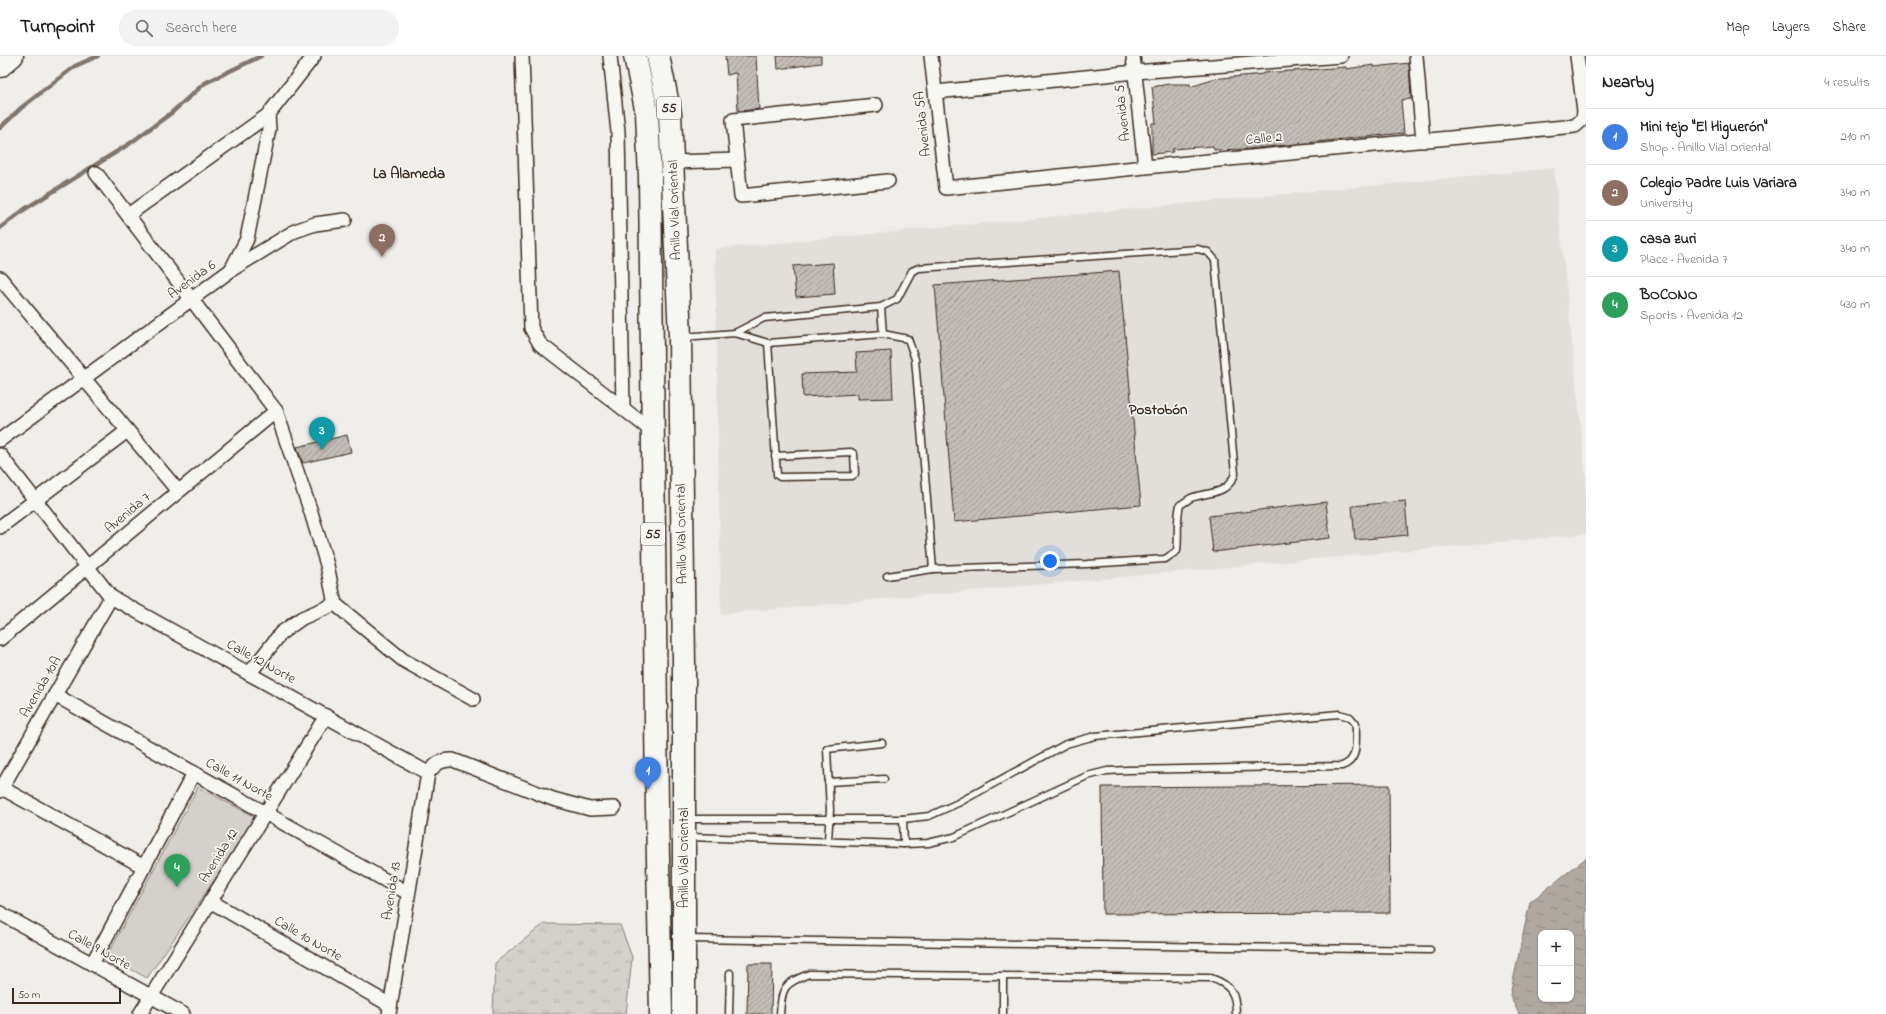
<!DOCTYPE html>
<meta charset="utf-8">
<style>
:root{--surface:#fff;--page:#f2f2f2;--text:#222;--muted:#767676;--line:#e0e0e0;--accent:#d1495b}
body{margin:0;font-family:"Indie Flower",sans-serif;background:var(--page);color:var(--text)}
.controls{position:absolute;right:12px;bottom:12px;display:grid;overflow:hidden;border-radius:8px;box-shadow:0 1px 3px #0004}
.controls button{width:36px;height:36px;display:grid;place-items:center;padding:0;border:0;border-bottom:1px solid var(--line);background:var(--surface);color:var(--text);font:20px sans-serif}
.scale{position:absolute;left:12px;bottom:10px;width:109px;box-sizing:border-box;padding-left:4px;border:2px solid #3b2a1e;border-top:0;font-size:11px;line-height:14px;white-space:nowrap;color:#3b2a1e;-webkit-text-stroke:3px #f6f6f2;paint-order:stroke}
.you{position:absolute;left:1050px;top:505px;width:14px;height:14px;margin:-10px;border:3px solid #fff;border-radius:50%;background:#1a73e8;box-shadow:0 0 0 6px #1a73e833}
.badge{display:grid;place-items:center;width:26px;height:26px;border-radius:50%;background:var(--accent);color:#fff;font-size:13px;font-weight:700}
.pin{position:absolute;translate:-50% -33px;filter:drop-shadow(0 1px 2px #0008)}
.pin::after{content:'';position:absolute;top:21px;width:14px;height:12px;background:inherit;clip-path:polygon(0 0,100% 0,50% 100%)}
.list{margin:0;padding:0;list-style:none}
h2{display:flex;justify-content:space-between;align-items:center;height:52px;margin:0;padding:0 16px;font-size:17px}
h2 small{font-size:13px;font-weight:400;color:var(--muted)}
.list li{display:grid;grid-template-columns:26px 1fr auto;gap:12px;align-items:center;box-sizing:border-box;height:56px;padding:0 16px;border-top:1px solid var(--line)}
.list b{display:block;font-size:15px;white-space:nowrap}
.list p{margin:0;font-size:13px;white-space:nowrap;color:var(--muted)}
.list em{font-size:13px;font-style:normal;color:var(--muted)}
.icon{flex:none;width:22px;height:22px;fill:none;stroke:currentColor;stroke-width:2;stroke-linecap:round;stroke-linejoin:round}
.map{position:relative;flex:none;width:1586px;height:958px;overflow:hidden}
header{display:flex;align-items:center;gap:24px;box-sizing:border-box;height:56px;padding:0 20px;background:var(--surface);border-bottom:1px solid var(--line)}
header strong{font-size:19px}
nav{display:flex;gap:22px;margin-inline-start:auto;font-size:14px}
.search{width:280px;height:36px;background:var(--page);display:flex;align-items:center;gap:10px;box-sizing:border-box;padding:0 14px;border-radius:22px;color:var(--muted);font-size:15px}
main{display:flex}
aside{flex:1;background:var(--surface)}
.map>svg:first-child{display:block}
.built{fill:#e2dfdb}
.grass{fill:url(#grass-tufts);stroke:#887e75}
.pitch{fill:#d4d1cc;stroke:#887e75}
.water{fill:url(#water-ripples);stroke:#81766d;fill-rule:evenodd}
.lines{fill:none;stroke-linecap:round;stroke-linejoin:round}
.stream{stroke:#81766d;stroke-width:4.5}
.building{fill:url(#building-hatch);stroke:#3b2a1e}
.lane-casing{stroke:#3b2a1e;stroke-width:9}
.street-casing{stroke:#3b2a1e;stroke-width:16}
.primary-casing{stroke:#3b2a1e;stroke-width:23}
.highway-casing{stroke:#3b2a1e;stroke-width:25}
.lane{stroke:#f6f6f2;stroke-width:6}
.street{stroke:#f6f6f2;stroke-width:13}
.primary{stroke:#f6f6f2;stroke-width:20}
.highway{stroke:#f6f6f2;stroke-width:22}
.labels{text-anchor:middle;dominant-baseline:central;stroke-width:3.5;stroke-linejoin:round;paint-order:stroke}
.shield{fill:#f6f6f2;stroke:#73675e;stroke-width:1}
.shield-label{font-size:13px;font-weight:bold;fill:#3b2a1e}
.street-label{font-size:14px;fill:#3b2a1e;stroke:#f6f6f2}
.neighbourhood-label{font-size:15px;font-weight:bold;fill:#3b2a1e;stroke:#f6f6f2}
</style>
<header>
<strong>Turnpoint</strong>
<div class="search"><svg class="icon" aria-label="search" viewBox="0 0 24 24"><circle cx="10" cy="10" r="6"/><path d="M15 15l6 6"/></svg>Search here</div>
<nav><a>Map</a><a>Layers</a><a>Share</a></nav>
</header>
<main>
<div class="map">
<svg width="1586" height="958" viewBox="0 0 1586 958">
<defs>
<pattern id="grass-tufts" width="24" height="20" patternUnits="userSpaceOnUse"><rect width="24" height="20" fill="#d4d1cc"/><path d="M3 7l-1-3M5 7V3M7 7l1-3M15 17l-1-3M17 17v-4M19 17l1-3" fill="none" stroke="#b7b4af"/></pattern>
<pattern id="water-ripples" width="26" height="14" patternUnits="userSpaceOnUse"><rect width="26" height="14" fill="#afa8a1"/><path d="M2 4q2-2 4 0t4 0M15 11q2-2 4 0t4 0" fill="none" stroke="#908983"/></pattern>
<pattern id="building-hatch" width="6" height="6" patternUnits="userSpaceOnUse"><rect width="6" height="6" fill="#c2bdb7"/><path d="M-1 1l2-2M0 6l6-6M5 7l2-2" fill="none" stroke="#9f9a94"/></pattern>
</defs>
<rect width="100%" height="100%" fill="#efeeea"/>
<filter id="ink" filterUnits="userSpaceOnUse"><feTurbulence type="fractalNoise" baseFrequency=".025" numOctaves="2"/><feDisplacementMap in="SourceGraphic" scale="8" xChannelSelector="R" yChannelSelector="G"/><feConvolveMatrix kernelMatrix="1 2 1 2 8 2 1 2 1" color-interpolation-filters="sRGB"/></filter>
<g filter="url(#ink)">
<path class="built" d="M1554,112L1586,421V478L721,558L715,193Z"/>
<path class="grass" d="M544,868L620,869L632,901L626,958H493L495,907Z"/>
<path class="pitch" d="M198,731L257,762L147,922L107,900Z"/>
<path class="water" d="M1586,802V958H1519L1510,939L1530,846ZM1541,877H1571V943H1541Z"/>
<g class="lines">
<g class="stream">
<path d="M0,72L21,52L75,10L98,0"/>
<path d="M0,172L25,153L129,88L170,58L205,27L261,0"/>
</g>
</g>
<g class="building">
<path d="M725,0H756L759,53L738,55L736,17L727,19Z"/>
<path d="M777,0H821V7L778,13Z"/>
<path d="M1409,7L1411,43L1401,44L1404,77L1247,93L1214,94L1213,90L1172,93L1173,96L1152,98V67H1156L1152,31L1169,28H1190V31L1212,24V23L1263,18V17L1346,11V13L1374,9V11Z"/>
<path d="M833,207L835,238L796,241L793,210Z"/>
<path d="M1119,215L1141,449L954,466L935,229Z"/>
<path d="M891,295L893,342L858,343V338L803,341L802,318L857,316L856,297Z"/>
<path d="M347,379L351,396L303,407L297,391Z"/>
<path d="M1405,445L1408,479L1355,484L1352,450Z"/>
<path d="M1326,446L1330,482L1213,496L1209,460Z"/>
<path d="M1389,729L1390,857L1103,858L1102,731Z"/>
<path d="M748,908H772L771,958H747Z"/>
</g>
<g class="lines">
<g class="lane-casing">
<g id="lane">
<path d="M881,251L883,278"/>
<path d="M735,277L764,262L881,251L897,243L912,215L919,212L1198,193L1208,196L1215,204L1235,418C1226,440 1210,435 1191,442C1187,444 1184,447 1180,449C1176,465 1179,480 1177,495L1165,503L1087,508L933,513L887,520"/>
<path d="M683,281L735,277L768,287L883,278L908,283L915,303L933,513"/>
<path d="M768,287L777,419L780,421L852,420L855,418L854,398L851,396L775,400"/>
<path d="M828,726L884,723"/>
<path d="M687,763H903L929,760L958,747L1066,688L1095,680L1339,658L1350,661L1356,668C1355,684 1360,704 1342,710L1128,714L1107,715L1087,720L954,781L928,787L904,788L688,781"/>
<path d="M903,763L904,788"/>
<path d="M828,784L830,754L827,693L882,687"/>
<path d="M688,883L1430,894"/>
<path d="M1003,920V958"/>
<path d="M729,958L730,917"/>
<path d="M780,958C782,931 783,928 809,918L1211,922C1231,929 1236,937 1236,958"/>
</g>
</g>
<g class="street-casing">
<g id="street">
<path d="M522,0L531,272L540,288L652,375"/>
<path d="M610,0L618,76L623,352"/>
<path d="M931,0L946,132L1145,111L1575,70L1583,63L1584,55L1577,0"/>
<path d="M1133,0L1145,111"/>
<path d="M1416,0L1423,85"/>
<path d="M936,36L1135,16L1341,0"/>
<path d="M876,49L733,64L741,140L888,125"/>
<path d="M673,106L737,104"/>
<path d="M96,117L276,355L310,453L327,509L335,548L403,604L473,643"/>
<path d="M128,159L268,59L314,0"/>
<path d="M231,214L247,183L269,73L268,59"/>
<path d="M0,222L178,435"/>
<path d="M0,384L231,214L295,175L315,168L345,164"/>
<path d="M0,399L111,541L428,717"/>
<path d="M0,471L127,375"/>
<path d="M0,583L276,355"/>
<path d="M249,618L281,577L302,562L335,548"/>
<path d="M55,639L408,837"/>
<path d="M428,717C436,708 441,703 453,704L553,743L590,753L614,752"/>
<path d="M2,732L144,811"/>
<path d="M0,735L111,541"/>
<path d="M210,845L390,949"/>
<path d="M0,857L183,958"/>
<path d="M92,908L194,717"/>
<path d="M140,958L326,660"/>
<path d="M389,958L428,717"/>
</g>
</g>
<g class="primary-casing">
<path id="primary" d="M0,11L13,0"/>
</g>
<g class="highway-casing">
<g id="highway">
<path d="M635,0L647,57L650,121L657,751L661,958"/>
<path d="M658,0L670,58L680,281L684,609V958"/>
</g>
</g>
<use href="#lane" class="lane"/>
<use href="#street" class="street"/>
<use href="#primary" class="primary"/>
<use href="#highway" class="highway"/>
</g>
</g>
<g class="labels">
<g class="shield">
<rect x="657" y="41" width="24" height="22" rx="3"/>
<rect x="641" y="467" width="24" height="22" rx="3"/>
</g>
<g class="shield-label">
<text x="669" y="52">55</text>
<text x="653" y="478">55</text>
</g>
<g class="street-label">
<text transform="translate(1123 57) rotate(-96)">Avenida 5</text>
<text transform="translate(923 68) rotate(-96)">Avenida 5A</text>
<text transform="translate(1264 83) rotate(-5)">Calle 2</text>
<text transform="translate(675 154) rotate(-92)">Anillo Vial Oriental</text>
<text transform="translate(192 224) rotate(-36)">Avenida 6</text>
<text transform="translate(128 457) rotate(-40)">Avenida 7</text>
<text transform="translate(682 478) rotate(-91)">Anillo Vial Oriental</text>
<text transform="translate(261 606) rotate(29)">Calle 12 Norte</text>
<text transform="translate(41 631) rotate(-60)">Avenida 10A</text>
<text transform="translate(239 724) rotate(29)">Calle 11 Norte</text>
<text transform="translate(219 800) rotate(-58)">Avenida 12</text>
<text transform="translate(684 802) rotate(-90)">Anillo Vial Oriental</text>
<text transform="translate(392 835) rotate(-81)">Avenida 13</text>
<text transform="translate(308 883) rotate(30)">Calle 10 Norte</text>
<text transform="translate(99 894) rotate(29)">Calle 9 Norte</text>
</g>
<g class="neighbourhood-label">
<text x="409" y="118">La Alameda</text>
<text x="1158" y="354">Postobón</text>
</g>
</g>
</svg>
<div class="controls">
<button>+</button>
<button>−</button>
</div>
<div class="scale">50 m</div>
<div class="you"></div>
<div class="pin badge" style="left:648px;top:734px;background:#3f7fe0">1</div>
<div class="pin badge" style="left:382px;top:201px;background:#8d6e63">2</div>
<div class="pin badge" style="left:322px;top:394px;background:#0f9aa8">3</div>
<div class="pin badge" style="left:177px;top:831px;background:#2e9e5b">4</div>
</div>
<aside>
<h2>Nearby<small>4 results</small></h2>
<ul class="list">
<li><span class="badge" style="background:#3f7fe0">1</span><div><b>Mini tejo &quot;El Higuerón&quot;</b><p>Shop · Anillo Vial Oriental</p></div><em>210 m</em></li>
<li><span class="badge" style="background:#8d6e63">2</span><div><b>Colegio Padre Luis Variara</b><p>University</p></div><em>340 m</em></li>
<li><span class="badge" style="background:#0f9aa8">3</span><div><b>casa zuri</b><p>Place · Avenida 7</p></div><em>340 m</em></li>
<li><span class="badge" style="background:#2e9e5b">4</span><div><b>BOCONO</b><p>Sports · Avenida 12</p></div><em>430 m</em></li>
</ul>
</aside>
</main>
